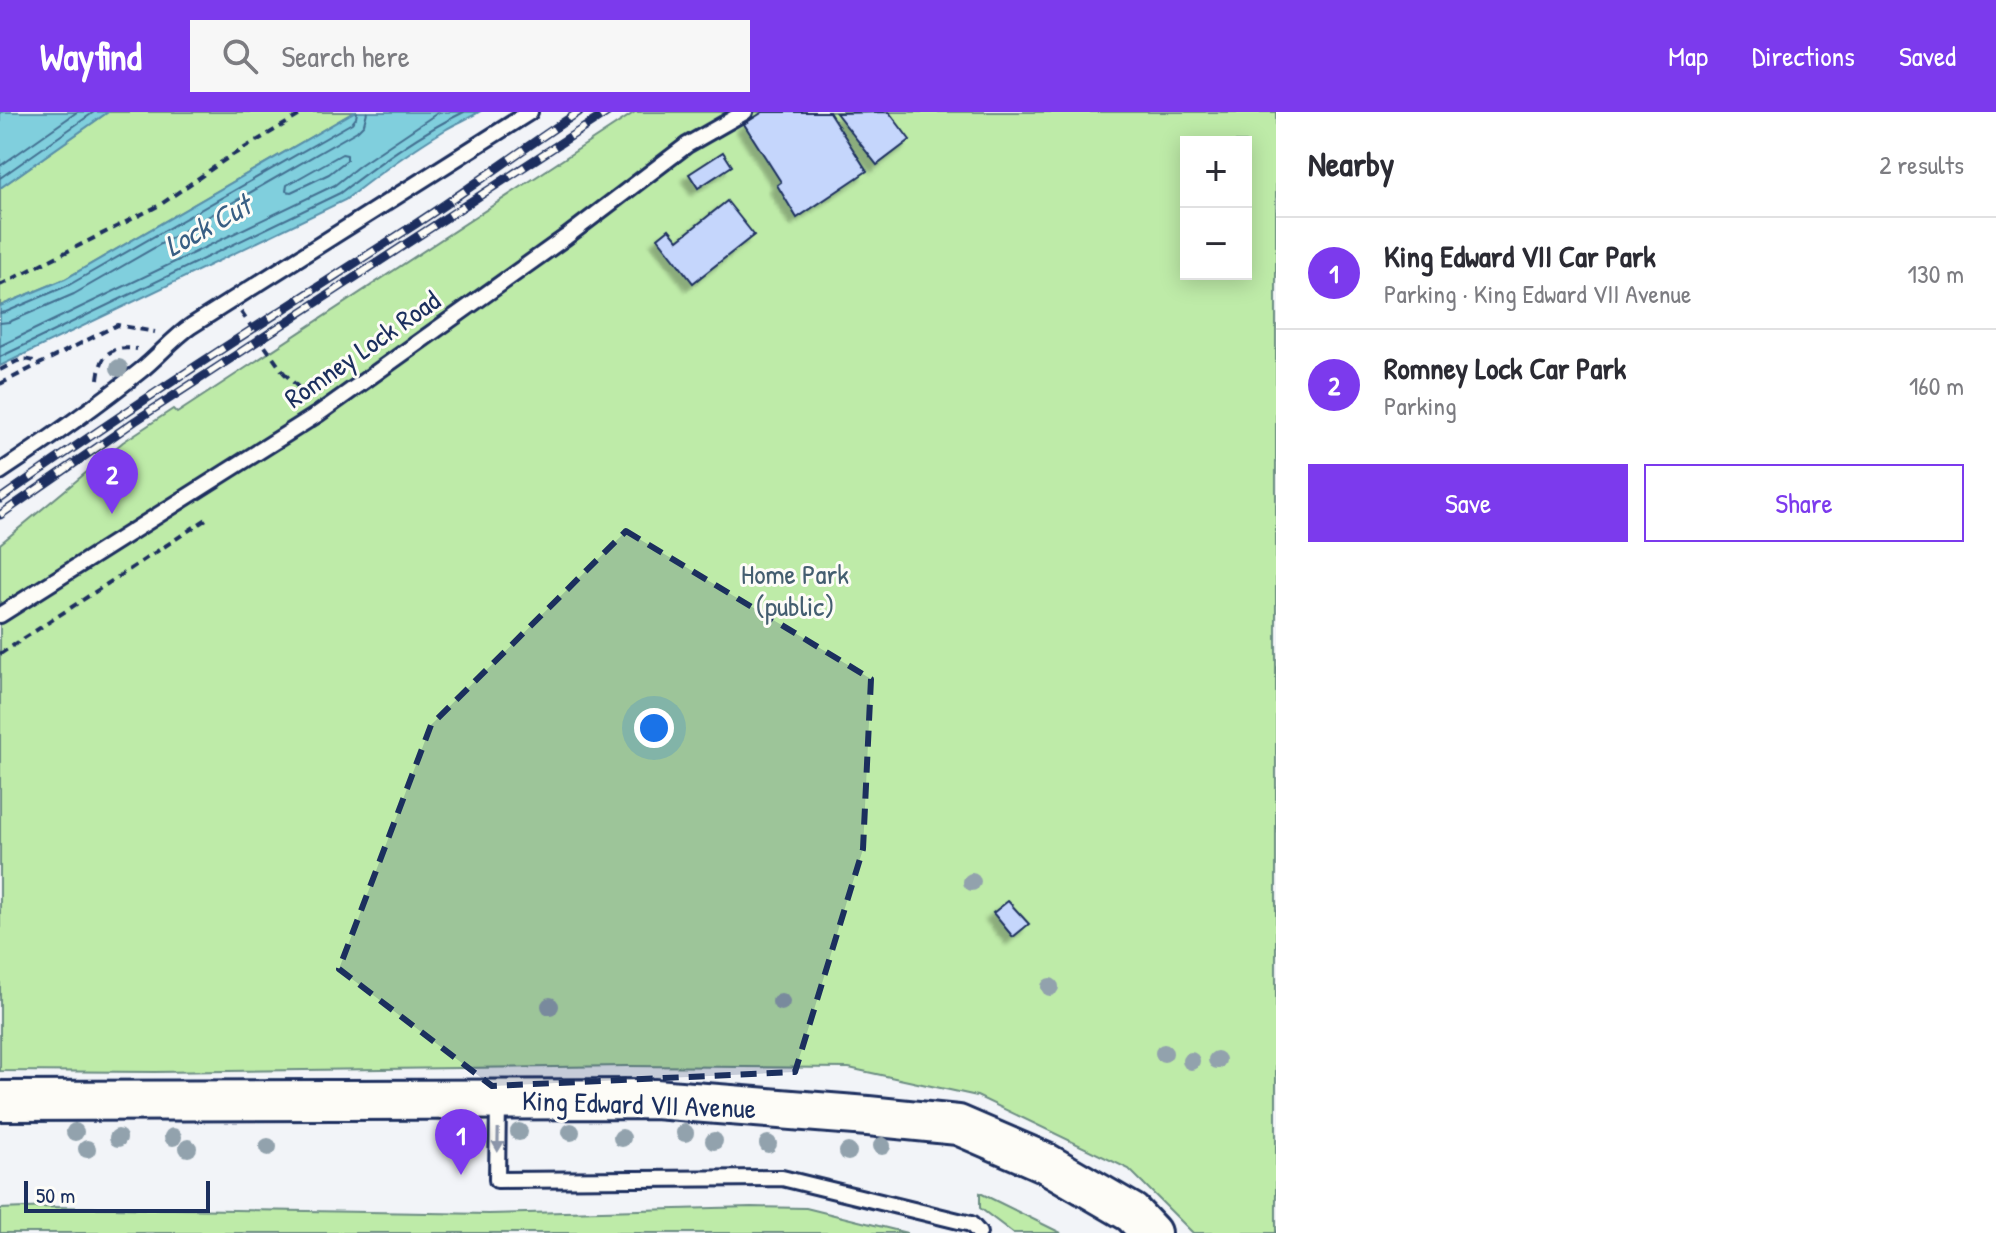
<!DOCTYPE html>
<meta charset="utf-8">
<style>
:root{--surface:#fff;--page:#f7f7f7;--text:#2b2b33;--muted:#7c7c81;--line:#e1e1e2;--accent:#7c3aed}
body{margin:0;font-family:"Patrick Hand",sans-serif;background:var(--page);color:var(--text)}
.controls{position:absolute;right:24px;top:24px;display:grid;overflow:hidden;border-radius:0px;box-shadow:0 4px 20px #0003}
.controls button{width:72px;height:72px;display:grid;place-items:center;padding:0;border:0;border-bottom:2px solid var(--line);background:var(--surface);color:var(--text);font:40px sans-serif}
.scale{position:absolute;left:24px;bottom:20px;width:186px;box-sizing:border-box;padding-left:8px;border:4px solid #1b2f5e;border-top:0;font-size:22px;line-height:28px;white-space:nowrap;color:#1b2f5e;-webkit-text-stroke:6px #fdfcf7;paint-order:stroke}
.you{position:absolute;left:654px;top:616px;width:28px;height:28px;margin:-20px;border:6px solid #fff;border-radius:50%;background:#1a73e8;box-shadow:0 0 0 12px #1a73e833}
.badge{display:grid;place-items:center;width:52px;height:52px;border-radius:50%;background:var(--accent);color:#fff;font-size:26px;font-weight:700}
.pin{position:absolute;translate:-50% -66px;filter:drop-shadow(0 2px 4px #0008)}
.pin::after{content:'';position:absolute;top:42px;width:28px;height:24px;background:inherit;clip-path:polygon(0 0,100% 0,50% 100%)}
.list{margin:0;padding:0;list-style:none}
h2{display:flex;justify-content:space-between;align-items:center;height:104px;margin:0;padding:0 32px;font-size:34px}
h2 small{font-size:26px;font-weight:400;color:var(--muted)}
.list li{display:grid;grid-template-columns:52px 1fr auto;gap:24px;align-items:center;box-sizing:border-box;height:112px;padding:0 32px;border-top:2px solid var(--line)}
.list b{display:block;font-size:30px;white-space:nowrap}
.list p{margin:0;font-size:26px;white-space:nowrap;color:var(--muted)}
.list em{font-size:26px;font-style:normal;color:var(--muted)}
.actions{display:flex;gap:16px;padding:24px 32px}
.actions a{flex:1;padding:18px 0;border:2px solid var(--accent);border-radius:0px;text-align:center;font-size:28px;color:var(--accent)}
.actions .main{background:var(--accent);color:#fff}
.icon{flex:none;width:44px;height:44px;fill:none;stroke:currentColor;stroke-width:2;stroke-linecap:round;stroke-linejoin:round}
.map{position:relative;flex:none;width:1276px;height:1121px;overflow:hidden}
header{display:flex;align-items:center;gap:48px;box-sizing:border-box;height:112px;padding:0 40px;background:var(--accent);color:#fff}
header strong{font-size:38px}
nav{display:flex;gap:44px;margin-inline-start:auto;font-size:28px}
.search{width:560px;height:72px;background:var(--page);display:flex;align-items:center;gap:20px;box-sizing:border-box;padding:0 28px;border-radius:0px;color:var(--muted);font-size:30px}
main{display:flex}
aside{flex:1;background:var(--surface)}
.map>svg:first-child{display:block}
.green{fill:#beeba8;stroke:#6c8d83;stroke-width:2;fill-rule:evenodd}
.water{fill:#80cfdd;stroke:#588faa;stroke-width:2}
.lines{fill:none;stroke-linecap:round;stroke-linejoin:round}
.shore{stroke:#436f91;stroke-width:2}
.building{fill:#c5d6fc;stroke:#1b2f5e;stroke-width:2;filter:url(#shadow)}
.lane-casing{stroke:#1b2f5e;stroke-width:20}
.secondary-casing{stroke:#1b2f5e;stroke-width:44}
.path{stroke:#1b2f5e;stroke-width:4;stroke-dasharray:8 6;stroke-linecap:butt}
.lane{stroke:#fdfcf7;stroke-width:14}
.secondary{stroke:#fdfcf7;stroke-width:38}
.rail-casing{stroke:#1b2f5e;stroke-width:9}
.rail{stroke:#fdfcf7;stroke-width:6;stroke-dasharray:18;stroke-linecap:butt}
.path-bridge{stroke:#1b2f5e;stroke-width:4;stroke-dasharray:8 6;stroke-linecap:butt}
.tree{fill:#92a2ad}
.oneway{fill:#8c96aa}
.marked{fill:#1b2f5e;fill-opacity:0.2;stroke:#1b2f5e;stroke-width:6;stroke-dasharray:16 10;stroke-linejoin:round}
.labels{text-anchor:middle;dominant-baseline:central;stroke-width:6;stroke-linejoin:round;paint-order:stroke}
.street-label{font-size:28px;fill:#1b2f5e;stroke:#fdfcf7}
.park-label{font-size:28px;fill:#445e70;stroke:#fdfcf7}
.water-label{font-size:30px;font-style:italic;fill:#395f84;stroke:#fdfcf7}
</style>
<header>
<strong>Wayfind</strong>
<div class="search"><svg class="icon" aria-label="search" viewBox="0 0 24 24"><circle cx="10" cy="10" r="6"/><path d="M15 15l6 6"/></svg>Search here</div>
<nav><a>Map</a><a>Directions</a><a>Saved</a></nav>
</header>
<main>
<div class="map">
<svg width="1276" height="1121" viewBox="0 0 1276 1121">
<defs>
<filter id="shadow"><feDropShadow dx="-7" dy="7" stdDeviation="2" flood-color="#0004"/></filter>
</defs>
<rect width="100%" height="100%" fill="#f2f4f8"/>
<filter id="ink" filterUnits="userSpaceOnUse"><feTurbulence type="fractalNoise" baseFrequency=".0125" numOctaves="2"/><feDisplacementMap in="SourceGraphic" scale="16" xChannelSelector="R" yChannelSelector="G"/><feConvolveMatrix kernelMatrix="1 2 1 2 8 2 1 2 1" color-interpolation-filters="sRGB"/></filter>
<g filter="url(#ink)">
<g class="green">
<path d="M108,0H354L65,167L0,194V76Z"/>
<path d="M635,0H1276V1121H1193L1129,1057L977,984L849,956L627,954L155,960L0,959V432L123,330L173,297L177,301ZM1186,30H1246V162H1186Z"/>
<path d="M980,1081L1061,1121H1013L980,1096Z"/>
<path d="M52,1095L489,1102L751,1095L806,1096L907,1121H0V1097Z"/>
</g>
<g class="water">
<path d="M0,0H108L0,76Z"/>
<path d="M354,0H479C468,7 456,11 445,18C410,39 377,63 345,88L0,254V194L65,167Z"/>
</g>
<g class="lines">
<g class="shore">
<path d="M342,42L347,43V48L329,62L291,80L286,79L287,73Z"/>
<path d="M0,54L77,0"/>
<path d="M0,66L94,0"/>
<path d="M0,201L6,200L69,173L352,11L356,6L357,0"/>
<path d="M0,211L9,210L74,182L357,19L364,12L367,0"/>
<path d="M0,234L335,73L360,53L439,0"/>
<path d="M0,245L340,81C379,51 420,21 464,0"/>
</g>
</g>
<g class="building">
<path d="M763,0H829L867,59L797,106L777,73L781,70L744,12Z"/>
<path d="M889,0L910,28L877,53L836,1Z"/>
<path d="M723,40L732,54L698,76L689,62Z"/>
<path d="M727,89L754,123L693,171L658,126L669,117L678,128Z"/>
<path d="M1008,789L1029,812L1013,825L993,801Z"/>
</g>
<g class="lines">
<g class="lane-casing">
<g id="lane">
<path d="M0,360C48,328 95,295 140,259C158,245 172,227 191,214L530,0"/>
<path d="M0,503L318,302L566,125L687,33L745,0"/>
<path d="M498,989L497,1068L782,1066L971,1112L979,1121"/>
</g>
</g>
<g class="secondary-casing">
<path id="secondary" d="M0,989L655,987L868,1004L958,1013L1046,1051L1132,1101L1151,1121"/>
</g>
<g class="path">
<path d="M0,173L160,93L226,47L305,0"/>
<path d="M0,258C18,249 22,243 41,252"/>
<path d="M283,260L310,287"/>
<path d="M98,267C101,240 112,234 137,237"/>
<path d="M0,272L117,213L155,220"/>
<path d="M0,542L208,406"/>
</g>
<use href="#lane" class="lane"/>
<use href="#secondary" class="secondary"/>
<g class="rail-casing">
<g id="rail">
<path d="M0,387C135,291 275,203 414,113C470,77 523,36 579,0"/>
<path d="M0,403L135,309L608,0"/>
</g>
</g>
<use href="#rail" class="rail"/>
<path class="path-bridge" d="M241,200L283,260"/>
</g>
<g class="tree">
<circle cx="119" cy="256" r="9"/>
<circle cx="972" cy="770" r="9"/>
<circle cx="1050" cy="875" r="9"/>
<circle cx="781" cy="890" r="9"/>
<circle cx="550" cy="894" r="9"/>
<circle cx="1164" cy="941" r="9"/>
<circle cx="1217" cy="948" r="9"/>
<circle cx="1191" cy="949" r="9"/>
<circle cx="75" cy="1020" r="9"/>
<circle cx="519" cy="1020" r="9"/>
<circle cx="571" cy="1020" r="9"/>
<circle cx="685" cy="1021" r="9"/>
<circle cx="173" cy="1025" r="9"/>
<circle cx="118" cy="1026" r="9"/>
<circle cx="622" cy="1026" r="9"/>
<circle cx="714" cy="1029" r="9"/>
<circle cx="450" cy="1032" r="9"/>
<circle cx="768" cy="1032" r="9"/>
<circle cx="882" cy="1034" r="9"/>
<circle cx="268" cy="1035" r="9"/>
<circle cx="188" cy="1036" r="9"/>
<circle cx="87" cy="1037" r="9"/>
<circle cx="848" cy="1040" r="9"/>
</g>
<defs><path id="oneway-solid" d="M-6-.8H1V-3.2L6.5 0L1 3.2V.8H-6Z" transform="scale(2)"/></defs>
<use class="oneway" href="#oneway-solid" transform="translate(498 1028) rotate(91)"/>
</g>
<path class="marked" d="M626,419L871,567L863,737L795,960L492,974L339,857L431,613Z"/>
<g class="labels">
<g class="street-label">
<text transform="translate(362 237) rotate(-35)">Romney Lock Road</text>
<text transform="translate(639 992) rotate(2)">King Edward VII Avenue</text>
</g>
<g class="park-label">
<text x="795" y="462">Home Park<tspan x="795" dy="32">(public)</tspan></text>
</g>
<g class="water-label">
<text transform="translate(207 113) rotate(-29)">Lock Cut</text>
</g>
</g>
</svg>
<div class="controls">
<button>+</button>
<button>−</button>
</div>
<div class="scale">50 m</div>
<div class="you"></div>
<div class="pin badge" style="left:461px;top:1063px">1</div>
<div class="pin badge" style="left:112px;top:402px">2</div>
</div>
<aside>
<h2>Nearby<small>2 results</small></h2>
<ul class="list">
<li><span class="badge">1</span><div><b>King Edward VII Car Park</b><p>Parking · King Edward VII Avenue</p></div><em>130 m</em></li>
<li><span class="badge">2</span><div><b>Romney Lock Car Park</b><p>Parking</p></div><em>160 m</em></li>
</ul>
<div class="actions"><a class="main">Save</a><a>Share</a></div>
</aside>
</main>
